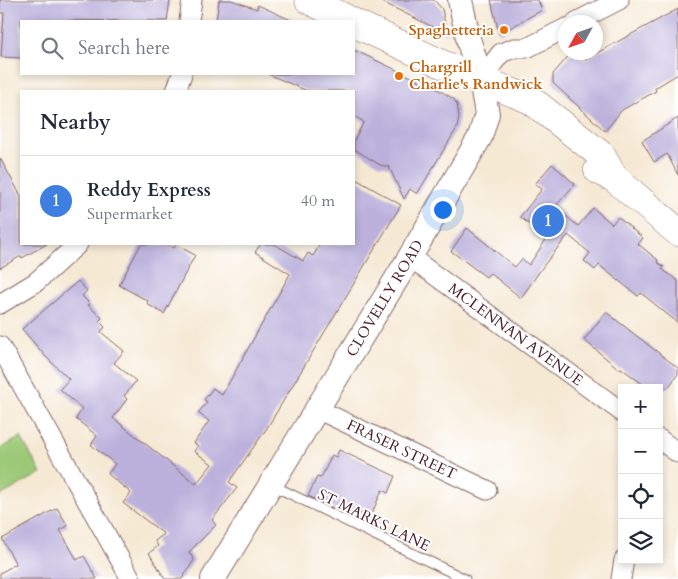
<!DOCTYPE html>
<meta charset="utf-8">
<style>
:root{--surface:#fff;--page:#f2f2f3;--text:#1f2937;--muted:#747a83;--line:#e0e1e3;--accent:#2563eb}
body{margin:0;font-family:Cardo,serif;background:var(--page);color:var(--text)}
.controls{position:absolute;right:15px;bottom:15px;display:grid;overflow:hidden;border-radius:0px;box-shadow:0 2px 8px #0003}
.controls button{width:45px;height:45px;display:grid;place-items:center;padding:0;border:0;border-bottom:1px solid var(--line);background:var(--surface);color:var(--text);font:25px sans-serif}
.compass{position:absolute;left:558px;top:15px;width:45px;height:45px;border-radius:50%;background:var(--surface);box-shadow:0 2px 8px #0003;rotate:230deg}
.you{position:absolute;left:442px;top:209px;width:18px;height:18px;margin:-12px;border:4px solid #fff;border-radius:50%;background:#1a73e8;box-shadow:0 0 0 8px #1a73e833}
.badge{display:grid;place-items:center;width:32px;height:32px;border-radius:50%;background:var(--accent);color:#fff;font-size:16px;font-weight:700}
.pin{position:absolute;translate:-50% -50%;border:2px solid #fff;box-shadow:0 1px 5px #0006}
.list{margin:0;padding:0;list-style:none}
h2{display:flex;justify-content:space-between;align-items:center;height:65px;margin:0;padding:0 20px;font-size:21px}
h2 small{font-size:16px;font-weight:400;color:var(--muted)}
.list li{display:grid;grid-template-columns:32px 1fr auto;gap:15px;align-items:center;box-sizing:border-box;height:90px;padding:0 20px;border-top:1px solid var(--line)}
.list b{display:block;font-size:19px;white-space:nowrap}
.list p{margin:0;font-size:16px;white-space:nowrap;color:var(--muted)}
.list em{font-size:16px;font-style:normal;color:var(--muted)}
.icon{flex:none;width:28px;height:28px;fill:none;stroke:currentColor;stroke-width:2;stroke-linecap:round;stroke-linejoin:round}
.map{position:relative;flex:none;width:678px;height:579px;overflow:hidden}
.search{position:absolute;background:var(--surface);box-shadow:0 2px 8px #0003;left:20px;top:20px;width:335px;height:55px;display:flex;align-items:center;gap:12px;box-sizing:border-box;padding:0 18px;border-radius:0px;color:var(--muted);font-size:19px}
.panel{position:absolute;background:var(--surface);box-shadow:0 2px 8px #0003;left:20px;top:90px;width:335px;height:155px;border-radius:0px}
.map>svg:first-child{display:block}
.green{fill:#9cc977;stroke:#737451}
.building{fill:#bbb1dc}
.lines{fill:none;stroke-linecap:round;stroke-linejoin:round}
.service-casing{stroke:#866666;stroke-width:11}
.minor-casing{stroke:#866666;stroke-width:21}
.tertiary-casing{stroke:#866666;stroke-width:26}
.primary-casing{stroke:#866666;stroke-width:29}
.service{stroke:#fff;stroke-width:9}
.minor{stroke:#fff;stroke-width:19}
.tertiary{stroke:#fff;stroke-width:24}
.primary{stroke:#fff;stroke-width:28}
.food-dot{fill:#e8710a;stroke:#fff;stroke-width:2}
.labels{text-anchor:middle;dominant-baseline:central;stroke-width:4;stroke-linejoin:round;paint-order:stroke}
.food-label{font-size:15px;font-weight:bold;fill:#c56008;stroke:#fff;text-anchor:end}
.street-label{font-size:15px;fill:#4a1f2b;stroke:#fff}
</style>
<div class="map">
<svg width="678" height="579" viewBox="0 0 678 579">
<rect width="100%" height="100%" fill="#fff"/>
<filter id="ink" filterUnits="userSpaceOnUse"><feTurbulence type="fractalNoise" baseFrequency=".02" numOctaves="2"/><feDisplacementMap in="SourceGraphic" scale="10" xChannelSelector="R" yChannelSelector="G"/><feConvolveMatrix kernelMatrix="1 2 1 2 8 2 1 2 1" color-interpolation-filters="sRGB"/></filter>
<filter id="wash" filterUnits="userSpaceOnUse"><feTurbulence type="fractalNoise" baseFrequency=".0096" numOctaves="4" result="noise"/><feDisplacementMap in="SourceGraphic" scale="20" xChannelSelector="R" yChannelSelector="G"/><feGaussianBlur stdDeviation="1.12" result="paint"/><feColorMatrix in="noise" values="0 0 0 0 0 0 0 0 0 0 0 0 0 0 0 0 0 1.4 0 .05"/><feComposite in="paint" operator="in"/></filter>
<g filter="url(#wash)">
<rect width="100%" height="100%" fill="#f6e9d4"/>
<path class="green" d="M21,437L41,473L0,496V449Z"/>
<g id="blocks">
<g class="building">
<path d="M0,0H170L167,21L21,20V58L1,57L4,13H0Z"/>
<path d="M219,0H231L257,9L258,5L293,21H216Z"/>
<path d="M378,0H434L442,9L447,34Z"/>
<path d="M491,0H538L542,10L499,34Z"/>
<path d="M678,9V74L655,88L656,91L622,110L605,131L553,83V74L572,52H576L584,60Z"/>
<path d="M354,50L439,90L454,99L457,105L459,117L457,128L417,194L410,189L404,199L389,167L380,165L354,149V140L364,122L354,116V91H307L268,74H354Z"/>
<path d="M678,118V175L667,154L654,162L642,141Z"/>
<path d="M0,158L21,196V244H47L22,258L21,256L0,268Z"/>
<path d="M552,164L575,184L555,207L578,226L593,208L612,224L618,217L643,238L638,244L658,260L657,262L664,267L662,269L678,281V323L641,293L638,296L599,265L595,270L584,261L590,253L568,235L544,265L521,298L490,273L486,277L451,251L467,228L515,267L522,259L529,265L547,238L520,217L542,189L535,184Z"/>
<path d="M354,178L401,205L267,428L229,482L237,488L212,520L216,525L189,552L194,560L182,579H165L149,553L158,546L155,541L164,534L123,503L131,493L108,474L115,464L91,445L97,436L76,419L82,409L60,389L69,379L46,357L22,329L78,281L87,291L82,296L90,304L88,305L102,318L99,321L105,327L101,332L124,351L114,363L136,381L124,396L127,399L113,418L196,484L212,464L194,451L198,446L194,443L209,421L198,413L207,402L204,400L213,388L222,395L290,274L255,252L261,244H274L303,261L308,253L313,256L320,244H354Z"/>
<path d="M141,244H166L174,248L176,245L195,255L164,314L147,304L148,301L119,285Z"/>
<path d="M606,312L678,368V374L668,388H648L621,368L619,369L584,340Z"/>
<path d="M339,450L395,476L388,493L382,490L370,518L357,512L354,518L308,496L317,477L321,478L332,455L336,457Z"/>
<path d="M57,508L68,526L60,530L77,560L84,556L97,579H0V573L16,564L2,539Z"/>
</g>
</g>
</g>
<g filter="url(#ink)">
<use href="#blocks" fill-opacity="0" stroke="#866666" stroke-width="1"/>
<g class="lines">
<g class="service-casing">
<path id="service" d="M272,485L465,579"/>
</g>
<g class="minor-casing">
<g id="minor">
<path d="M189,21L192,0"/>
<path d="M576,22L619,0"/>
<path d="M481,79L501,53L514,48H527L566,28"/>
<path d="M176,91L182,74"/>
<path id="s1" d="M410,257L622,412"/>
<path d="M0,304L36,282L78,244"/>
<path d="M0,346L131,579"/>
<path id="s2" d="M317,409L487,490"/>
<path d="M659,439L678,453"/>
<path d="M621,579L624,560"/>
</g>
</g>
<g class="tertiary-casing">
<g id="tertiary">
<path id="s3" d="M213,579L410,257L480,137L487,114L481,79L469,42L460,0"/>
</g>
</g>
<g class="primary-casing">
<g id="primary">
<path d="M309,0L351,21"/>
<path d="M354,23L442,64L531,100L601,155L614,178"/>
<path d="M598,170L614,178L678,232"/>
</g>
</g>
<use href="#service" class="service"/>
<use href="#minor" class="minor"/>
<use href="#tertiary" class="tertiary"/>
<use href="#primary" class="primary"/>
</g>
</g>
<g class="food-dot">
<circle cx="504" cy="30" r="5"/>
<circle cx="399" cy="76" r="5"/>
</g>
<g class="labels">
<g class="food-label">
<text x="494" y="30">Spaghetteria</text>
<text x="409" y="67" text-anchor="start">Chargrill<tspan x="409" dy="17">Charlie's Randwick</tspan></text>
</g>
<g class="street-label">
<text stroke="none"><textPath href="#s3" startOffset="329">CLOVELLY ROAD</textPath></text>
<text stroke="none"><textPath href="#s1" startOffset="131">MCLENNAN AVENUE</textPath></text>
<text stroke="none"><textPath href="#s2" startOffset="94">FRASER STREET</textPath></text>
<text transform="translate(374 520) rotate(26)">ST MARKS LANE</text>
</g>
</g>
</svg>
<div class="controls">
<button>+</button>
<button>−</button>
<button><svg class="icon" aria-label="locate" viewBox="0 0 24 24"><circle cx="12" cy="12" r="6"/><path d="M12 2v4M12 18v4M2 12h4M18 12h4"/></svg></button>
<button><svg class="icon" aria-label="layers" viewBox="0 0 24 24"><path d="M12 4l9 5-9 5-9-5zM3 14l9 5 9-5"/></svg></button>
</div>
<svg class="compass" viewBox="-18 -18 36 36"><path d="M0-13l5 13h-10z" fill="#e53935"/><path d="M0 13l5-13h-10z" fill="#747a83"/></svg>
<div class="you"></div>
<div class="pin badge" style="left:548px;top:221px;background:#3f7fe0">1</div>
<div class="search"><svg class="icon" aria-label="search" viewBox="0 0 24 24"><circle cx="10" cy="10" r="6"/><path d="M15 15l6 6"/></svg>Search here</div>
<section class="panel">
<h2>Nearby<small></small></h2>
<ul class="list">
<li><span class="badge" style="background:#3f7fe0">1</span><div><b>Reddy Express</b><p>Supermarket</p></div><em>40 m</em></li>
</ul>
</section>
</div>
